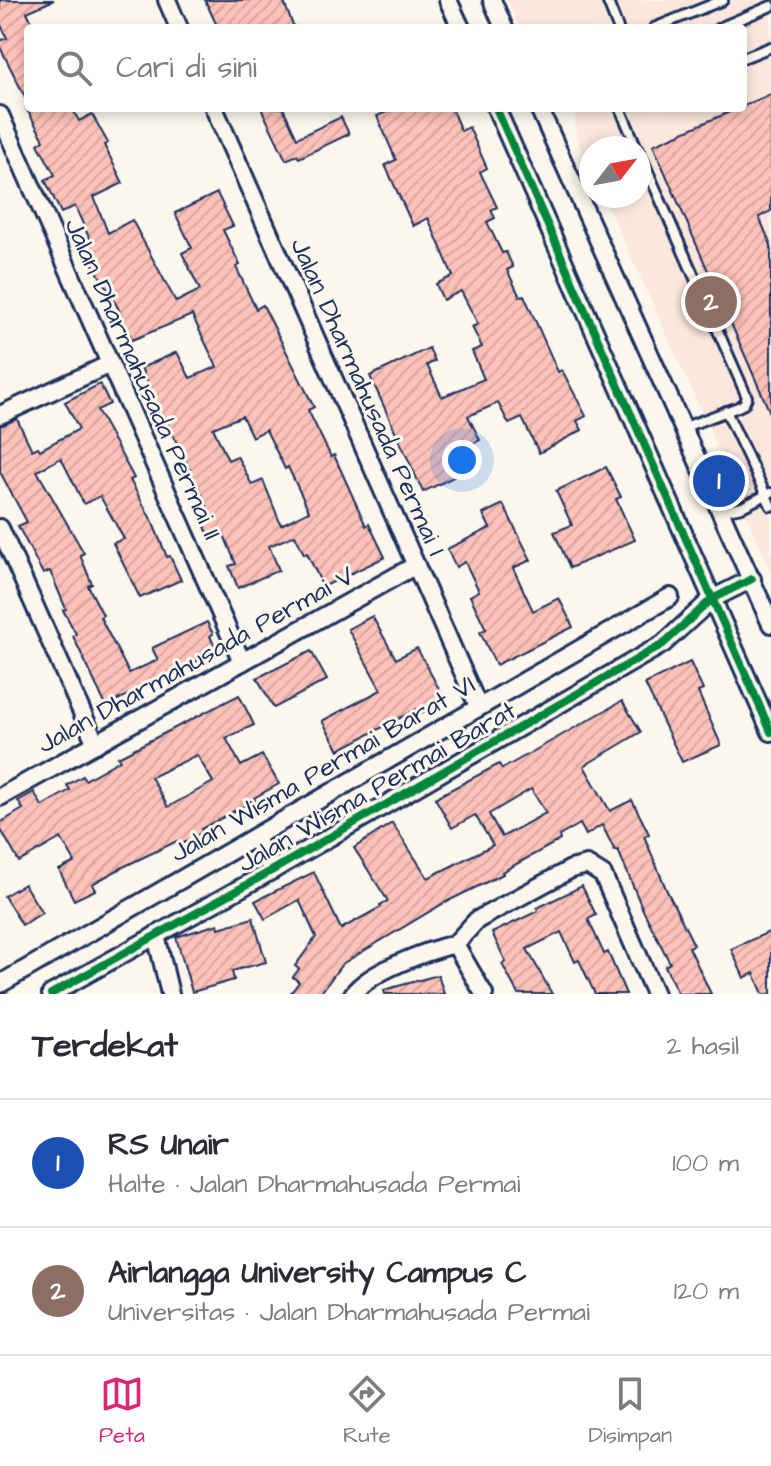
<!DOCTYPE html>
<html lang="id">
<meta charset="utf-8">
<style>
:root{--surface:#fff;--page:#f2f2f3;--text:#2b2b33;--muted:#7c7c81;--line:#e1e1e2;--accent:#db2777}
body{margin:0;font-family:"Architects Daughter",sans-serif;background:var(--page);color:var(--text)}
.compass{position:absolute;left:579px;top:136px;width:72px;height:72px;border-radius:50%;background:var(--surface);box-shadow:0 4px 12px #0003;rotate:59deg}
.you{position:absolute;left:462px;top:460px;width:28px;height:28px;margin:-20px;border:6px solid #fff;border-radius:50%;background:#1a73e8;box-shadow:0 0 0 12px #1a73e833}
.badge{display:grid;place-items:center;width:52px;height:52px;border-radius:50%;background:var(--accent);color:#fff;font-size:26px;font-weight:700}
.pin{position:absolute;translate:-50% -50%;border:4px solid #fff;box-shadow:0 2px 8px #0006}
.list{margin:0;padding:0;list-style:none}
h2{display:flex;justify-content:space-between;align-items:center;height:104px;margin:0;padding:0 32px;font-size:34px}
h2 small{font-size:26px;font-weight:400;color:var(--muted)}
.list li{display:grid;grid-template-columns:52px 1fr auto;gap:24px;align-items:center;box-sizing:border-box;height:128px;padding:0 32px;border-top:2px solid var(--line)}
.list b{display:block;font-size:30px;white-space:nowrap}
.list p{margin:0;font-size:26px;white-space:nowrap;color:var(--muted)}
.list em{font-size:26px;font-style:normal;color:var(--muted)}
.icon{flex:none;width:44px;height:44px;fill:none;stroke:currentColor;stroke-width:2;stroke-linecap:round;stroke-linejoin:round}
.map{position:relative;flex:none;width:771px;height:994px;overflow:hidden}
.search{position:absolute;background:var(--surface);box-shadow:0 4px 12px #0003;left:24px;right:24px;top:24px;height:88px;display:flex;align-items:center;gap:20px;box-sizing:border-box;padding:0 28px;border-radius:8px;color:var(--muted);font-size:30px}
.sheet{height:360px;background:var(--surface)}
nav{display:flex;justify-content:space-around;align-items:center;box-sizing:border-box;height:112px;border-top:2px solid var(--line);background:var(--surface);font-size:22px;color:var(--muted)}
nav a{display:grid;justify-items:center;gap:4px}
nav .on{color:var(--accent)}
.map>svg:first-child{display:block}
.built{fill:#fbe7dc}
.building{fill:url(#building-hatch);stroke:#1b2f5e;stroke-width:2;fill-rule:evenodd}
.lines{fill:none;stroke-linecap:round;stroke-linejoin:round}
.service-casing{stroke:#1b2f5e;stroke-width:14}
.minor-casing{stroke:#1b2f5e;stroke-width:22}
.service{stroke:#fbf7ec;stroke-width:8}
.minor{stroke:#fbf7ec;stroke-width:16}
.cycleway-casing{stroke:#fbf7ec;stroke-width:13}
.cycleway{stroke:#00873e;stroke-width:8}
.labels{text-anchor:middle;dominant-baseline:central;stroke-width:6;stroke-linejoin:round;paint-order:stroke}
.street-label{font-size:26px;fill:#1b2f5e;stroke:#fbf7ec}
</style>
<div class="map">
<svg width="771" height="994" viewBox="0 0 771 994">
<defs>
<pattern id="building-hatch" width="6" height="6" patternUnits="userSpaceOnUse" patternTransform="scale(2)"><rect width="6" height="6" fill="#fcc1b7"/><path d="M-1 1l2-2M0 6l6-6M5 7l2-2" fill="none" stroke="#d7a6a0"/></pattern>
</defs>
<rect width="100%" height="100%" fill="#fbf7ec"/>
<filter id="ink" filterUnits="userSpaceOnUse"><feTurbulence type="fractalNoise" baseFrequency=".0125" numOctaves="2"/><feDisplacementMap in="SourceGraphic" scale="16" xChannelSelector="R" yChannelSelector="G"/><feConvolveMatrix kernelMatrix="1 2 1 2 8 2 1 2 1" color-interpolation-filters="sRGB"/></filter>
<g filter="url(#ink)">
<path class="built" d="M507,0H771V572L700,408L603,196H639V148H591V169L576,137L574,109L743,108V28H520Z"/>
<g class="building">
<path d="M0,0H54L27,12L35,28H28V103L0,47V41L7,38L0,23Z"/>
<path d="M205,0H283L294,28H218Z"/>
<path d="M771,94V211L759,217L771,245V415L653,145Z"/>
<path d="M26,108H72L79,121L92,114L108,143L104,145L123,183L94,197L108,233L132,220L176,302L200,290L182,253L192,248L175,213L217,193L233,226L223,230L240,265L236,267L256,309L263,305L314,407L308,410L331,457L334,455L366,526L369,524L385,557L323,587L307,553L304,554L295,535L269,546L279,570L238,588L229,566L236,564L222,530L209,536L198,510L207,506L164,416L159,418L150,395L153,394L141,368L177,352L190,378L217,367L192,315L132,340L118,308L83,247L91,242L75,206L61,213L45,180L55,175L38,144L44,140ZM242,416L252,437L266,430L285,469L288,467L309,511L281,525L263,480L252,485L237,456L228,460L213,428Z"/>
<path d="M261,108H283L297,138L341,117L349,134L299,158L297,155L286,160Z"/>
<path d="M396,108H451L461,131L469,127L487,168L480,172L497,207L491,210L495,218L487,222L502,253L506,252L513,267L507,270L520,297L524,295L558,372L562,370L586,416L577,421L582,430L539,453L522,418L509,424L498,403L468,416L480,440L466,447L476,466L423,492L370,376L429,348L435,361L427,365L442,397L484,379L472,351L482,347L472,327L478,324L461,291L443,300L436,284L453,276L428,218L413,226L385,165L396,160L377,116Z"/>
<path d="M100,384L110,404L97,410L134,478L130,480L152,521L167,557L170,556L181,580L140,598L113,543L124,539L100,496L84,504L61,458L37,471L84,553L80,555L92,584L88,586L103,615L100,617L129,673L158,660L152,648L207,622L213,634L210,636L217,651L106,706L73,636L76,634L63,610L66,609L50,571L43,574L18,526L27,522L0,472V426L17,419L32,450L38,447L40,450L79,429L65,402Z"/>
<path d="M606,467L621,497L616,499L635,540L570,568L554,532L572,525L556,491Z"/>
<path d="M503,504L531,560L513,568L533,611L559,598L573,627L496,665L480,632L486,629L470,596L479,591L465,562L456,567L447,549L490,528L483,514Z"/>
<path d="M372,616L396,659L417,648L445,700L419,714L417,709L339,750L322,721L381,690L348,629Z"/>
<path d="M311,651L327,680L274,708L257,678Z"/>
<path d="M690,662L703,690L698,692L721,745L682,762L645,684Z"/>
<path d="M239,695L254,725L226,738L241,766L262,755L279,784L254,798L255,800L201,829L203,832L180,845L177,841L123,867L92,884L95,890L74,900L59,870L75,862L61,838L19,862L0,828V823L23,809L18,801L34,792L42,806L70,790L67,785L83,776L85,780L120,760L118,757ZM197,755L213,782L168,807L151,777Z"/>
<path d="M622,701L641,732L584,766L610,811L632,800L649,834L644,836L667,891L694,945L689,947L711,994H678L665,966L670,963L643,910L618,850L615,851L602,825L586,835L580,824L559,836L560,840L502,872L503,874L444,903L342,964L320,994H290L299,982L293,977L299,969L295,966L316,937L299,900L265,919L255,901L314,872L341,929L381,907L380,905L388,901L354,848L392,823L428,878L493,845L475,815L452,828L435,798L499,764L502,769ZM531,789L546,813L502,837L489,814Z"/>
<path d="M24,884L42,913L22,925L4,896Z"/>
<path d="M582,886L596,915L588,919L604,954L608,952L626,994H595L579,960L575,962L561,932L527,949L552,994H518L502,964L506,962L492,933L538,911L537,908Z"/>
<path d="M253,918L266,962L232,971L234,980L192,992L176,937L218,924L219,928Z"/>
<path d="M771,931V994H763L754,973L744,978L731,949Z"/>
<path d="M438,975L444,994H385L384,990Z"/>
</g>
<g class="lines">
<g class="service-casing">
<g id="service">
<path d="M607,0L618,28"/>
<path d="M654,28L723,0"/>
<path d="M719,28L771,6"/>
<path d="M743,58L771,47"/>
<path d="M620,108L637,148"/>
<path d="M639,151L747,397L744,404L738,407L682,428"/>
<path d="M726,411L771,506"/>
<path d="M722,511L742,507L770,493"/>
</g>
</g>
<g class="minor-casing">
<g id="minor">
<path d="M167,0L179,28"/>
<path d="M448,0L461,28"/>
<path d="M492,0L504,28"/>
<path d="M214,108L478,706"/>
<path d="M496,108L771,732"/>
<path d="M539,108L771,624"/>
<path d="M0,115L242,662"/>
<path d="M0,415L110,364"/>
<path d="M0,528L96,744"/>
<path d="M0,797L416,565"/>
<path d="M254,838L273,870"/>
<path d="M156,935L170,994"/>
<path d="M455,944L477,920L571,869L587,865L603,875L655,994"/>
<path d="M455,944L484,994"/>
<path d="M0,984L670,597"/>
<path d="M51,994L273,870L663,644L712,599L752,579"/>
<path d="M353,994C370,971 427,951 455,944"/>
</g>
</g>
<use href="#service" class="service"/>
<use href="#minor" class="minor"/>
<g class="cycleway-casing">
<g id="cycleway">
<path d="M496,108L771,732"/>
<path d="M51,994L273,870L663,644L712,599L752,579"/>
</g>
</g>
<use href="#cycleway" class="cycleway"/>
</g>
</g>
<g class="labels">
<g class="street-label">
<text transform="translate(143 379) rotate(66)">Jalan Dharmahusada Permai II</text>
<text transform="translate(368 397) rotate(66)">Jalan Dharmahusada Permai I</text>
<text transform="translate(196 660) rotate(-29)">Jalan Dharmahusada Permai V</text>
<text transform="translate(323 769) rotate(-30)">Jalan Wisma Permai Barat VI</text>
<text transform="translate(377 787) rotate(-30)">Jalan Wisma Permai Barat</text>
</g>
</g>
</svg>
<svg class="compass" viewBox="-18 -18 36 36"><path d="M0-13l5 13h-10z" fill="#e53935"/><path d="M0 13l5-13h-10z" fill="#7c7c81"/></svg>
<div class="you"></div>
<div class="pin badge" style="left:719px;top:481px;background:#1a4fb4">1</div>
<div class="pin badge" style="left:711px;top:302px;background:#8d6e63">2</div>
<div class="search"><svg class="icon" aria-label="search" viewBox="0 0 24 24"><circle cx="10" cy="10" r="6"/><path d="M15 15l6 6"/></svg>Cari di sini</div>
</div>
<section class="sheet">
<h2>Terdekat<small>2 hasil</small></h2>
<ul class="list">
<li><span class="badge" style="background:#1a4fb4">1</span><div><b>RS Unair</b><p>Halte · Jalan Dharmahusada Permai</p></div><em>100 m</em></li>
<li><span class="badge" style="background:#8d6e63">2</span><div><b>Airlangga University Campus C</b><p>Universitas · Jalan Dharmahusada Permai</p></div><em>120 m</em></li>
</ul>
</section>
<nav>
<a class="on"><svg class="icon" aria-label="map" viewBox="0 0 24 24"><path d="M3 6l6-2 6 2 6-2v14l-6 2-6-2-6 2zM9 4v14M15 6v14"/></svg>Peta</a>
<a><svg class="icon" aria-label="directions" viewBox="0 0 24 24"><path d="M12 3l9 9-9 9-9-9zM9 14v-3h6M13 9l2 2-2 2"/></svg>Rute</a>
<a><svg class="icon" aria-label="saved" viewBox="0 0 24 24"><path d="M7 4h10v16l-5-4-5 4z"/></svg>Disimpan</a>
</nav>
